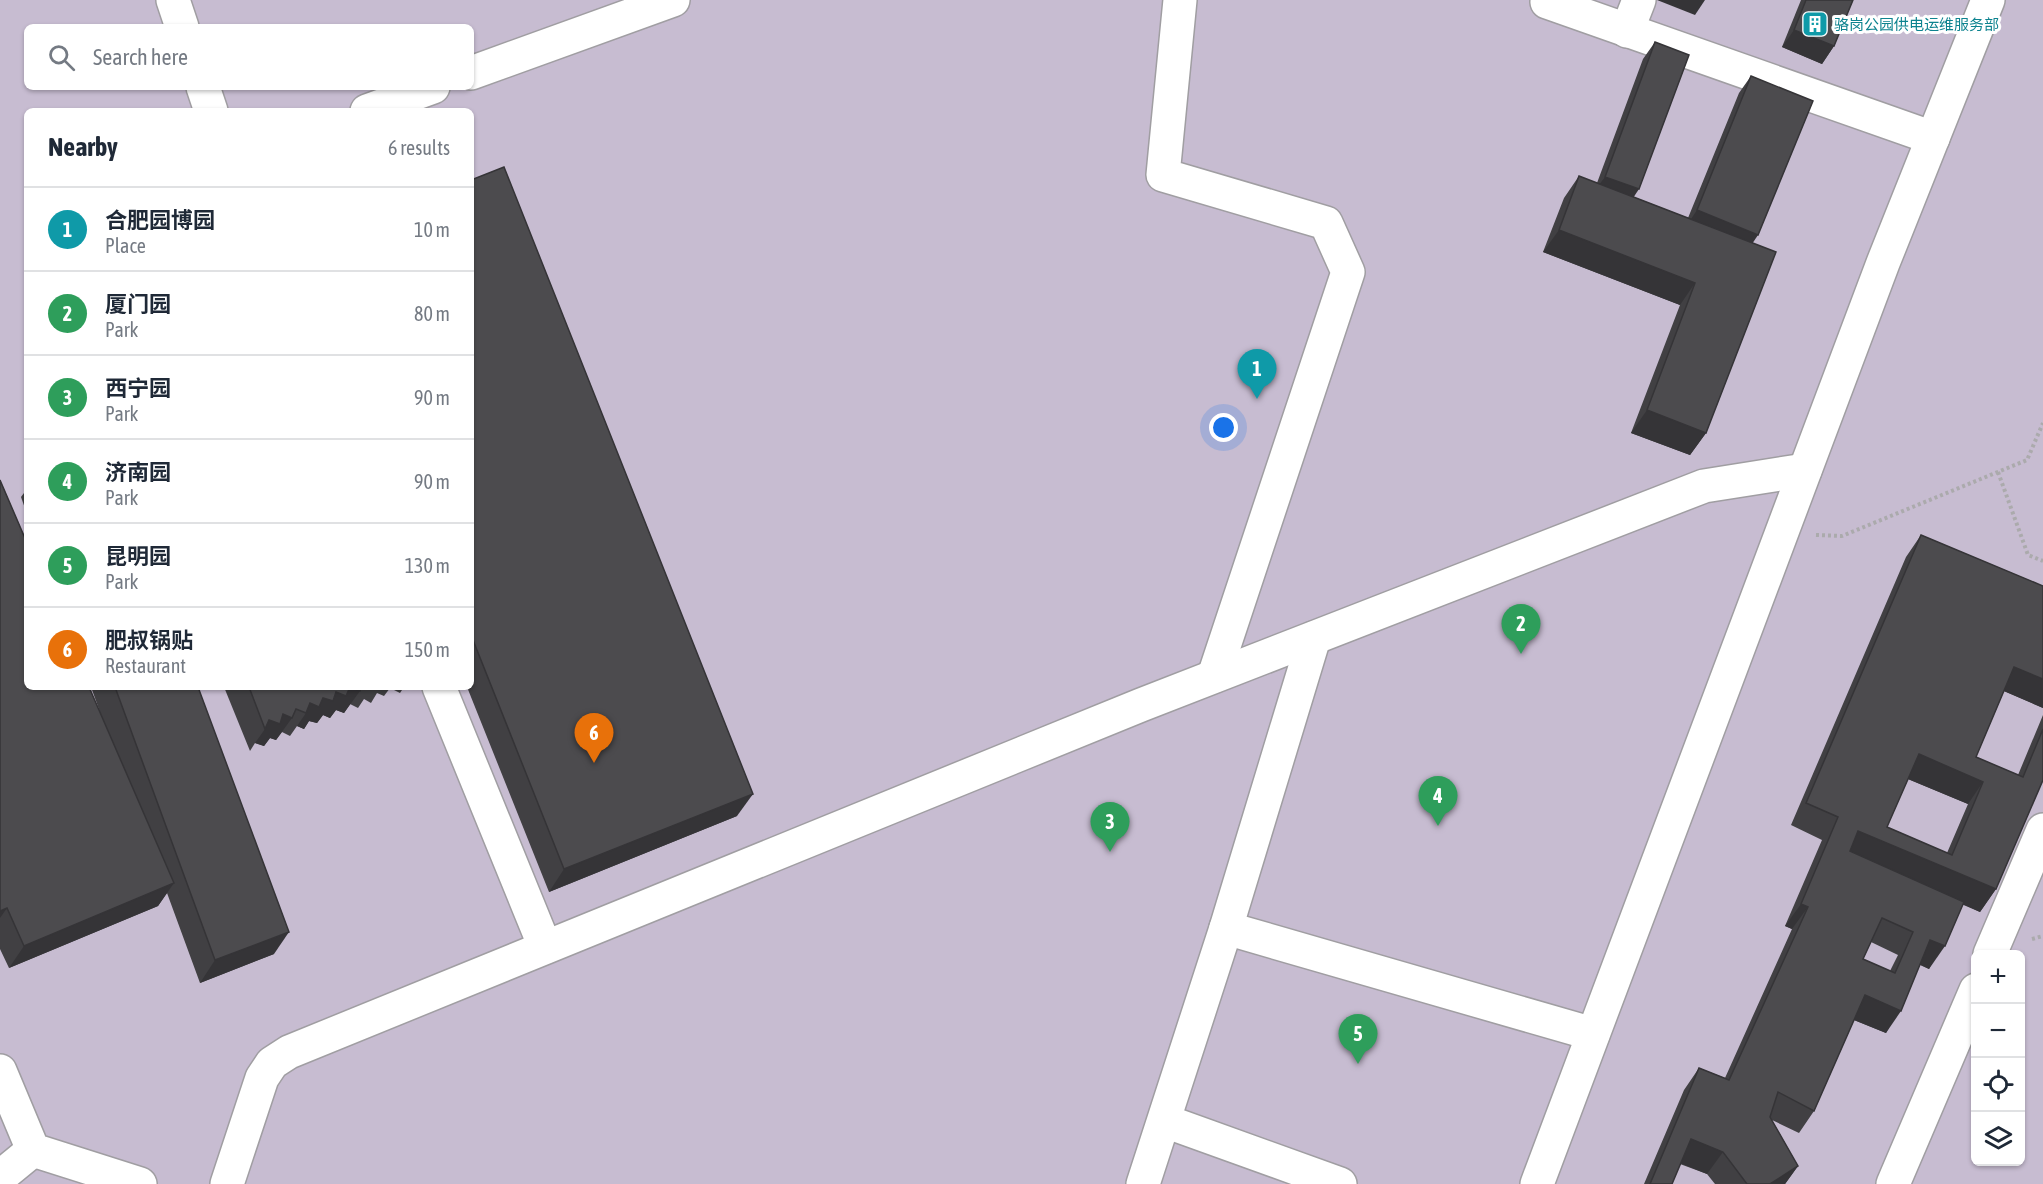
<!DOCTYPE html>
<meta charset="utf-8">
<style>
:root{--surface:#fff;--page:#f6f6f7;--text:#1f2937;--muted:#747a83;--line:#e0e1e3;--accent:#a82c7f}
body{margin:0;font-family:"Asap Condensed","Noto Sans SC",sans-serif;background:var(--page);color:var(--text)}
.controls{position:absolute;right:18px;bottom:18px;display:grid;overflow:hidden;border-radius:9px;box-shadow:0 2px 4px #0004}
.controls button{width:54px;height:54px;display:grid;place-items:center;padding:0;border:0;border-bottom:2px solid var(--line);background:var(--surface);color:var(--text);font:30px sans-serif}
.you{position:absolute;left:1224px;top:428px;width:21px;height:21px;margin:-15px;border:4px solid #fff;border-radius:50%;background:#1a73e8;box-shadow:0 0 0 9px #1a73e833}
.badge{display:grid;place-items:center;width:39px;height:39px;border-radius:50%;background:var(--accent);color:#fff;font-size:20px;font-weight:700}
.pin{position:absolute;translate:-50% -50px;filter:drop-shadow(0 2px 3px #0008)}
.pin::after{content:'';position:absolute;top:32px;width:21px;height:18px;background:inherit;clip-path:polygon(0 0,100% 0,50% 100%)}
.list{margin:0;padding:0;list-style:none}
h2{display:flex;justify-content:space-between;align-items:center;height:78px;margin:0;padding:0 24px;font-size:26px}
h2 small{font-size:20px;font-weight:400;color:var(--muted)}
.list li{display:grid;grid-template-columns:39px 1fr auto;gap:18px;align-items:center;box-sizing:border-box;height:84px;padding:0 24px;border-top:2px solid var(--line)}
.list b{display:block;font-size:22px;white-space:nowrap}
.list p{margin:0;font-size:20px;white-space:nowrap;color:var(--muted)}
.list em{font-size:20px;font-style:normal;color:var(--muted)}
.icon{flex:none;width:33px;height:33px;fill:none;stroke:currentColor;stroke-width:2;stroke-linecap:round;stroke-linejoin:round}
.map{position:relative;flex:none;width:2043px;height:1184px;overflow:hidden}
.search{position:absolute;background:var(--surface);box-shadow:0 2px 4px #0004;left:24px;top:24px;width:450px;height:66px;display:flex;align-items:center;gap:15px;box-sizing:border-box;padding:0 21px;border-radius:9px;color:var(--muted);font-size:22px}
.panel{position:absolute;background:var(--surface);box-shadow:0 2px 4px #0004;left:24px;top:108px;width:450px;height:582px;border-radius:9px}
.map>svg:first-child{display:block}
.green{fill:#c7bcd1;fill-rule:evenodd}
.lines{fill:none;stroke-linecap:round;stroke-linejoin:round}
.minor-casing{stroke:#a09ea2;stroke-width:36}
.path{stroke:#abaaac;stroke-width:4;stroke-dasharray:3 3;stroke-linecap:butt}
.minor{stroke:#fff;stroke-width:33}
.wall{fill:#414043;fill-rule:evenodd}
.shaded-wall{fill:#353437}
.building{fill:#4c4b4e;stroke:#353437;stroke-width:1.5;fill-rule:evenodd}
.labels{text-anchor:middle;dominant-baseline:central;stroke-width:6;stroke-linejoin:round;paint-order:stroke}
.culture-label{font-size:15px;fill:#0d838f;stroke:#fff;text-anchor:start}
</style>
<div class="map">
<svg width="2043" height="1184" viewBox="0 0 2043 1184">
<rect width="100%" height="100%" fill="#f5f3f6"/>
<path class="green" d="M0,0H2043V1184H0ZM27,27H471V87H27ZM27,111H471V687H27ZM1976,954H2020V1162H1976Z"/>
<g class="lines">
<g class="minor-casing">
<g id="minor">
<path d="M173,0L182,27"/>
<path d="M1180,0L1163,175L1326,223L1348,272L1214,676"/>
<path d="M1547,2L1933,138"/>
<path d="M1627,31L1639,0"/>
<path d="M471,73L673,0"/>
<path d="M203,87L211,111"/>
<path d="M367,111L433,87"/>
<path d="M439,687L545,947"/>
<path d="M1226,928L1593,1034"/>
<path d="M1990,954L2043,830"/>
<path d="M0,1071L33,1150L140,1184"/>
<path d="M1165,1121L1340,1184"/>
<path d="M0,1177L33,1150"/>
<path d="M227,1184L262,1078L272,1063L289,1052L1141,705L1704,486L1805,470"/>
<path d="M1143,1184L1226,928L1314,638"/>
<path d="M1537,1184L1883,263L1988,0"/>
<path d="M1893,1184L1976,990"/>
</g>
</g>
<g class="path">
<path d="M1998,472L2028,555L2043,561"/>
<path d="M1816,535L1842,536L2027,460L2043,423"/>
<path d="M2032,939L2043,936"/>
</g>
<use href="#minor" class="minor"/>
</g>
<g class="wall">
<path d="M1801,0H1853L1834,46L1822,64L1782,47Z"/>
<path d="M1655,42L1634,197L1688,218L1739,93L1751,76L1753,243L1706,433L1690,455L1631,433L1680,305L1543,252L1564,198L1579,176L1597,183L1643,59Z"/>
<path d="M471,180L737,816L549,892L467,687H471Z"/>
<path d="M0,480L100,712L91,687H198L274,954L200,983L167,893L158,906L9,968L0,949Z"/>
<path d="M27,489V514L21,497Z"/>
<path d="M1921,535L2043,586V708L2004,691L1976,757L2018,775L2043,715V780L1996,889L1980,912L1963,904L1929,969L1920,965L1886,1033L1854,1020L1814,1111L1799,1133L1772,1120L1798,1166L1785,1184H1715L1707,1174L1680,1164L1672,1184H1644L1684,1090L1699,1068L1725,1078L1792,929L1785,926L1822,840L1791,825L1906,557ZM1908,779L1968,804L1947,853L1887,827ZM1871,942L1898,955L1890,971L1863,959Z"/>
<path d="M224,687H404L400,693L390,688L384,696L377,693L371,703L364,699L358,708L350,704L344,713L336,710L330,718L323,715L317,723L309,721L304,729L297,726L290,736L282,732L276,740L270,738L264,746L255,743L250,751Z"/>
</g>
<g class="shaded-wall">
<path d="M1657,0H1705L1695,15Z"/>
<path d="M1794,30L1834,46L1822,64L1782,47Z"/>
<path d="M1605,177L1639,189L1627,207L1592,194Z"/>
<path d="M1697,210L1758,235L1746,253L1685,228Z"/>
<path d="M1559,230L1695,283L1680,305L1543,252Z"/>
<path d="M1647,410L1706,433L1690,455L1631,433Z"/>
<path d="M2014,667L2043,679V708L1999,689Z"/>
<path d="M350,687L360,691L344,713L336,710L330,718L323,715L317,723L309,721L304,729L297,726L306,713L310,703Z"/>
<path d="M283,714L292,718L276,740L270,738L264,746L255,743L265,729L269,720Z"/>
<path d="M1919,754L1983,782L1968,804L1903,777Z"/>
<path d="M753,794L737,816L549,892L564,869Z"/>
<path d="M1858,831L1996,889L1980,912L1842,853Z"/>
<path d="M174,883L158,906L9,968L24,946Z"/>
<path d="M1801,904L1808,907L1792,929L1785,926Z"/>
<path d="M7,908L0,918V911Z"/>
<path d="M289,932L274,954L200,983L215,960Z"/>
<path d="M1930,940L1945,946L1929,969L1915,962Z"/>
<path d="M1865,995L1901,1011L1886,1033L1849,1018Z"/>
<path d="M1691,1139L1723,1152L1707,1174L1675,1161Z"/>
<path d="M1798,1166L1785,1184H1770Z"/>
</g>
<g class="building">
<path d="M1806,0H1853L1834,46L1794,30Z"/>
<path d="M1655,42L1689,55L1639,189L1605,177Z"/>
<path d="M1751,76L1813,101L1758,235L1697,210Z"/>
<path d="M504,167L753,794L564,869L471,635V180Z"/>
<path d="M1579,176L1776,252L1706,433L1647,410L1695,283L1559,230Z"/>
<path d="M0,480L27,543V687H89L174,883L24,946L7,908L0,911Z"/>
<path d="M1921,535L2043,586V679L2014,667L1976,757L2023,777L2043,729V780L1996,889L1858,831L1850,851L1964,902L1945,946L1930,940L1901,1011L1865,995L1814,1111L1778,1092L1770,1117L1798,1166L1770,1184H1747L1723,1152L1691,1139L1672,1184H1650L1699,1068L1729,1080L1808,907L1801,904L1838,817L1806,803ZM1919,754L1983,782L1952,855L1887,827ZM1882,918L1913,932L1895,973L1863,959Z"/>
<path d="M115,687H198L289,932L215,960Z"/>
<path d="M249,687H350L346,696L336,692L333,701L323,698L319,707L310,703L306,713L296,709L292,718L283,714L280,724L269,720L265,729Z"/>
<path d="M351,687H361L360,691Z"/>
</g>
<defs>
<g id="building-square" transform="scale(1.35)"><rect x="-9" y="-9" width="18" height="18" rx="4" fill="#0f9aa8" stroke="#fff"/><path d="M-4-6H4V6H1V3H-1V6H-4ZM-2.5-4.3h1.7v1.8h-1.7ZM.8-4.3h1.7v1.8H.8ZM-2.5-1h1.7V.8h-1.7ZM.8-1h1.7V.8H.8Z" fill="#fff"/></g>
</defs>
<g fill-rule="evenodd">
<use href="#building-square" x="1815" y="24"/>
</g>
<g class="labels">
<g class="culture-label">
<text x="1834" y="24">骆岗公园供电运维服务部</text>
</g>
</g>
</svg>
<div class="controls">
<button>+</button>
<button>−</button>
<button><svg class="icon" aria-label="locate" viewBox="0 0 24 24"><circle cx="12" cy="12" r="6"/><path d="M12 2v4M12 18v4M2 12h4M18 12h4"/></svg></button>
<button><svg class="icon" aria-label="layers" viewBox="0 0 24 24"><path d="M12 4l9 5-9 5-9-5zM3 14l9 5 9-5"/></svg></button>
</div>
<div class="you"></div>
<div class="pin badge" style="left:1257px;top:399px;background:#0f9aa8">1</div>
<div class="pin badge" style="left:1521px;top:654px;background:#2e9e5b">2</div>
<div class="pin badge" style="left:1110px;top:852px;background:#2e9e5b">3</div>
<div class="pin badge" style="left:1438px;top:826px;background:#2e9e5b">4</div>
<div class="pin badge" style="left:1358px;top:1064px;background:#2e9e5b">5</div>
<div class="pin badge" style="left:594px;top:763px;background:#e8710a">6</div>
<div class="search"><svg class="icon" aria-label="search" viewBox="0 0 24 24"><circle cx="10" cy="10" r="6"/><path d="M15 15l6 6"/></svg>Search here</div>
<section class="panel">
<h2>Nearby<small>6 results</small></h2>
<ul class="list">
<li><span class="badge" style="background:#0f9aa8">1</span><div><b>合肥园博园</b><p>Place</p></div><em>10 m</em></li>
<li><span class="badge" style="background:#2e9e5b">2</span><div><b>厦门园</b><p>Park</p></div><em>80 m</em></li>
<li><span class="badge" style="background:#2e9e5b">3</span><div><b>西宁园</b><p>Park</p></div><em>90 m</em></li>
<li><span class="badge" style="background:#2e9e5b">4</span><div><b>济南园</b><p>Park</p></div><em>90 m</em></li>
<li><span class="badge" style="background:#2e9e5b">5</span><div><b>昆明园</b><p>Park</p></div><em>130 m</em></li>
<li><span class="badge" style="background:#e8710a">6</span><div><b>肥叔锅贴</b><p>Restaurant</p></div><em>150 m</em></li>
</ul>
</section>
</div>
